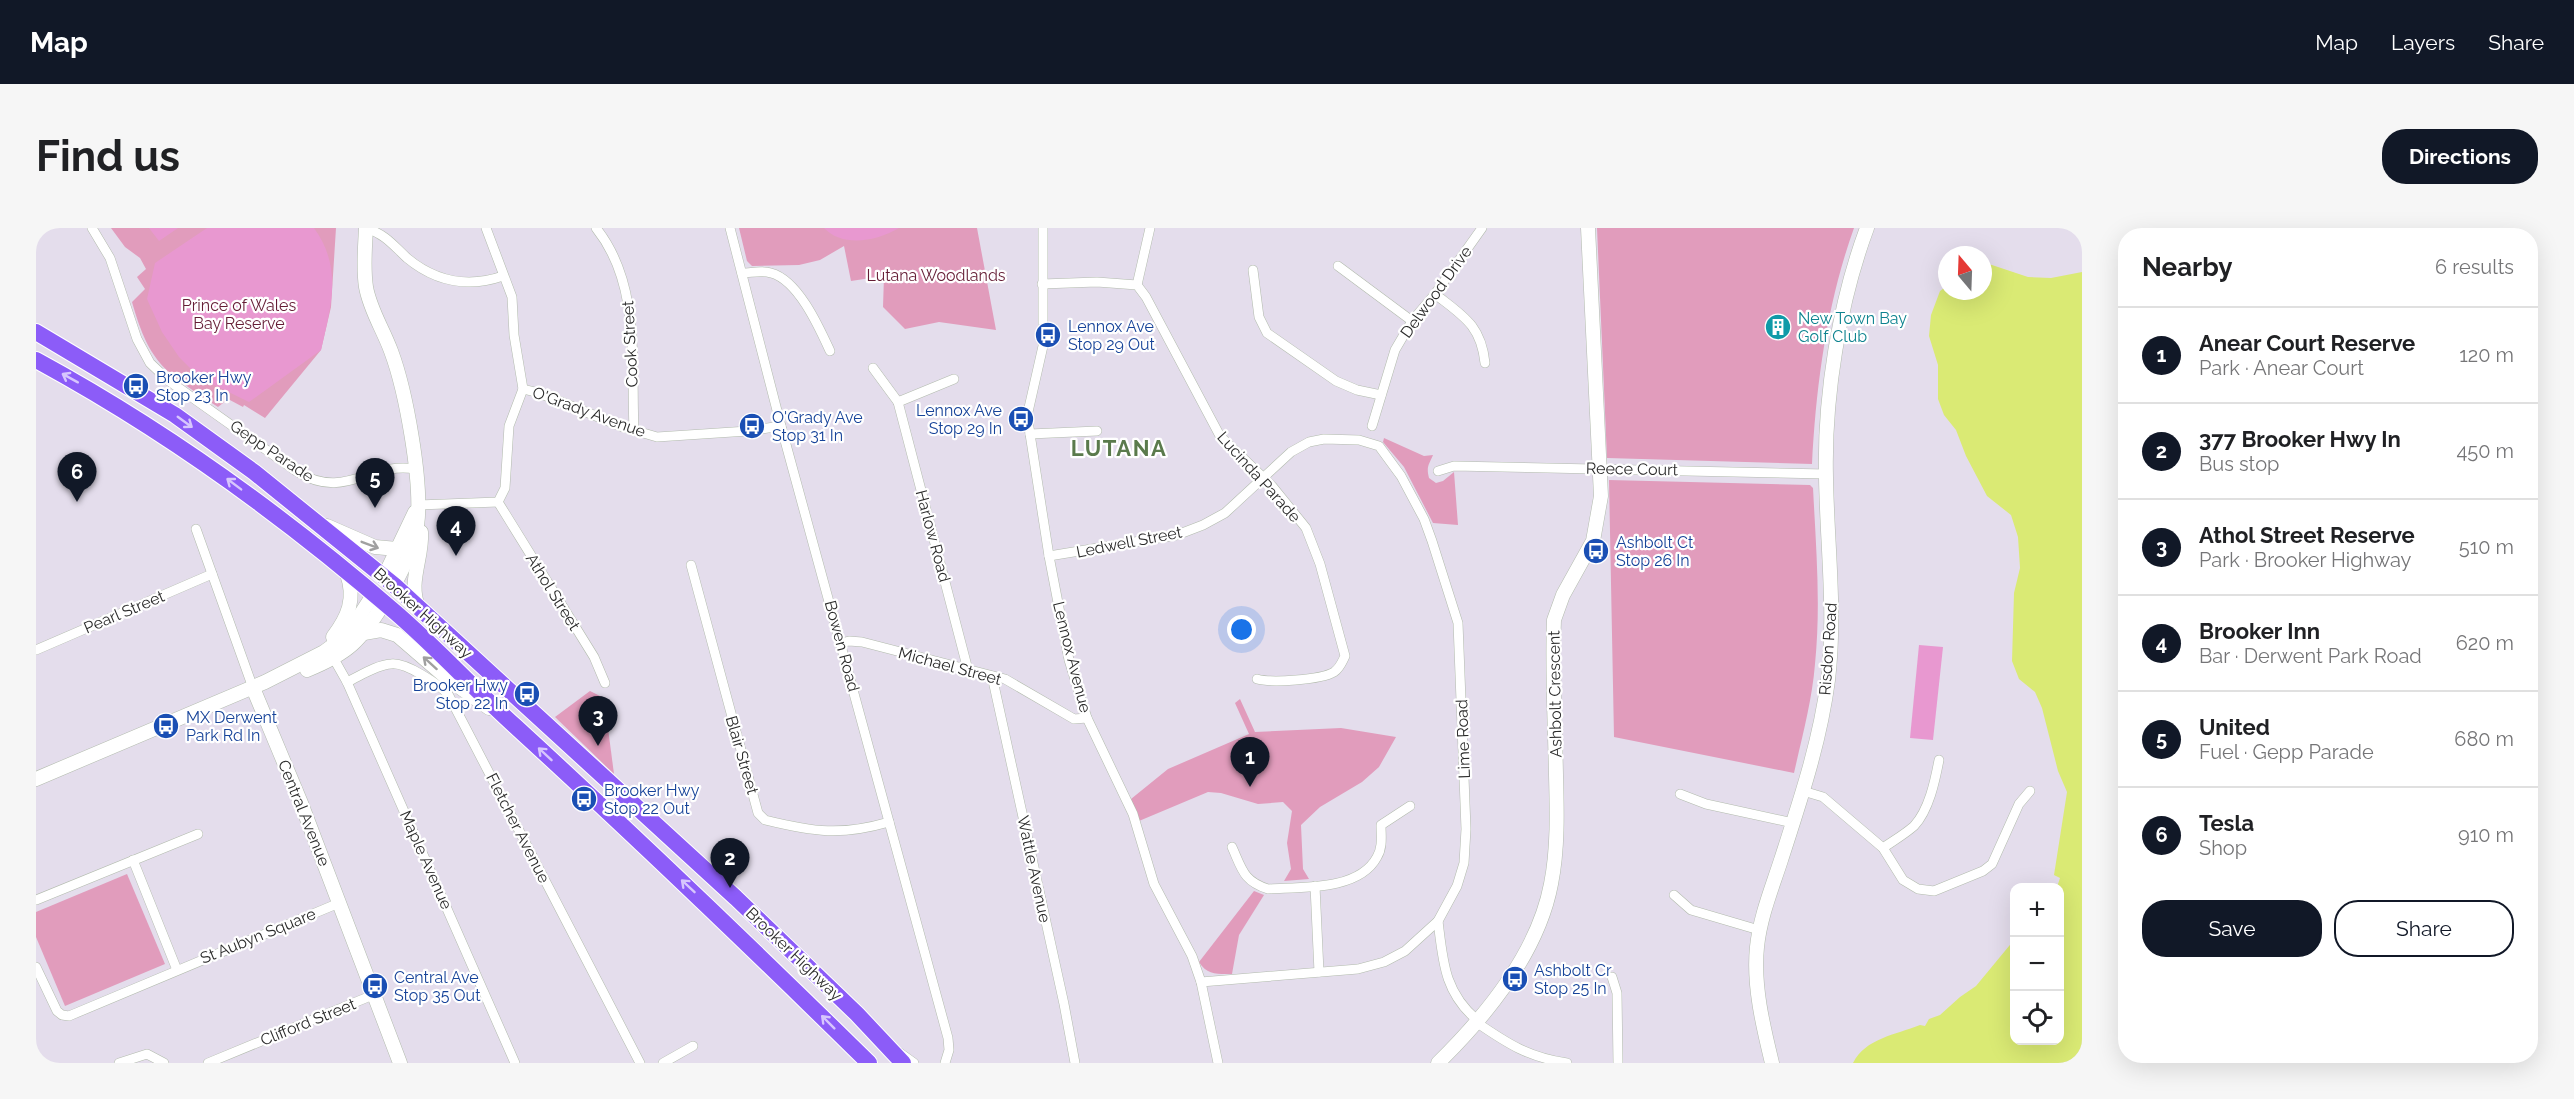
<!DOCTYPE html>
<meta charset="utf-8">
<style>
:root{--surface:#fff;--page:#f6f6f6;--text:#202124;--muted:#757577;--line:#e0e0e0;--accent:#111827}
body{margin:0;font-family:Raleway,sans-serif;background:var(--page);color:var(--text)}
.controls{position:absolute;right:18px;bottom:18px;display:grid;overflow:hidden;border-radius:12px;box-shadow:0 6px 24px #0002}
.controls button{width:54px;height:54px;display:grid;place-items:center;padding:0;border:0;border-bottom:2px solid var(--line);background:var(--surface);color:var(--text);font:30px sans-serif}
.compass{position:absolute;left:1902px;top:18px;width:54px;height:54px;border-radius:50%;background:var(--surface);box-shadow:0 6px 24px #0002;rotate:341deg}
.you{position:absolute;left:1206px;top:402px;width:21px;height:21px;margin:-15px;border:4px solid #fff;border-radius:50%;background:#1a73e8;box-shadow:0 0 0 9px #1a73e833}
.badge{display:grid;place-items:center;width:39px;height:39px;border-radius:50%;background:var(--accent);color:#fff;font-size:20px;font-weight:700}
.pin{position:absolute;translate:-50% -50px;filter:drop-shadow(0 2px 3px #0008)}
.pin::after{content:'';position:absolute;top:32px;width:21px;height:18px;background:inherit;clip-path:polygon(0 0,100% 0,50% 100%)}
.list{margin:0;padding:0;list-style:none}
h2{display:flex;justify-content:space-between;align-items:center;height:78px;margin:0;padding:0 24px;font-size:26px}
h2 small{font-size:20px;font-weight:400;color:var(--muted)}
.list li{display:grid;grid-template-columns:39px 1fr auto;gap:18px;align-items:center;box-sizing:border-box;height:96px;padding:0 24px;border-top:2px solid var(--line)}
.list b{display:block;font-size:22px;white-space:nowrap}
.list p{margin:0;font-size:20px;white-space:nowrap;color:var(--muted)}
.list em{font-size:20px;font-style:normal;color:var(--muted)}
.actions{display:flex;gap:12px;padding:18px 24px}
.actions a{flex:1;padding:14px 0;border:2px solid var(--accent);border-radius:24px;text-align:center;font-size:21px;color:var(--accent)}
.actions .main{background:var(--accent);color:#fff}
.icon{flex:none;width:33px;height:33px;fill:none;stroke:currentColor;stroke-width:2;stroke-linecap:round;stroke-linejoin:round}
.map{position:relative;flex:none;width:2046px;height:835px;overflow:hidden;border-radius:24px}
header{display:flex;align-items:center;gap:36px;box-sizing:border-box;height:84px;padding:0 30px;background:var(--accent);color:#fff}
header strong{font-size:28px}
nav{display:flex;gap:33px;margin-inline-start:auto;font-size:21px}
.intro{display:flex;align-items:center;justify-content:space-between;box-sizing:border-box;height:144px;padding:0 36px}
h1{margin:0;font-size:42px}
.button{padding:15px 27px;border-radius:24px;background:var(--accent);color:#fff;font-size:21px;font-weight:700}
main{display:flex;gap:36px;padding:0 36px}
aside{flex:1;background:var(--surface);border-radius:24px;box-shadow:0 6px 24px #0002}
.map>svg:first-child{display:block}
.green{fill:#e19cbc}
.pitch{fill:#e898d0}
.water{fill:#daea74}
.lines{fill:none;stroke-linecap:round;stroke-linejoin:round}
.street-casing{stroke:#b2bbad;stroke-width:10}
.secondary-casing{stroke:#b2bbad;stroke-width:15}
.highway-casing{stroke:#fff;stroke-width:18}
.street{stroke:#fff;stroke-width:9}
.secondary{stroke:#fff;stroke-width:14}
.highway{stroke:#8c5cf8;stroke-width:16}
.oneway{stroke:#d7c6fd}
.oneway2{stroke:#a0a0a0}
.labels{text-anchor:middle;dominant-baseline:central;stroke-width:4.5;stroke-linejoin:round;paint-order:stroke}
.park-label{font-size:16px;fill:#651d35;stroke:#fff}
.street-label{font-size:16px;fill:#2b2b2b;stroke:#fff}
.culture-label{font-size:16px;fill:#0d838f;stroke:#fff;text-anchor:start}
.transit-label{font-size:16px;fill:#164399;stroke:#fff;text-anchor:start}
.district-label{font-size:22px;font-weight:bold;letter-spacing:1.5px;fill:#5a7a4c;stroke:#fff}
</style>
<header>
<strong>Map</strong>
<nav><a>Map</a><a>Layers</a><a>Share</a></nav>
</header>
<div class="intro"><h1>Find us</h1><a class="button">Directions</a></div>
<main>
<div class="map">
<svg width="2046" height="835" viewBox="0 0 2046 835">
<rect width="100%" height="100%" fill="#e4ddec"/>
<g class="green">
<path d="M75,0H300L295,79L285,122L229,190L208,177L207,179L192,171L182,179C130,144 114,138 96,74L109,61L101,49L110,41L104,30L89,19Z"/>
<path d="M703,0H941L960,102L903,94L869,101L847,79L848,48L815,53L808,18L784,32L763,37L716,38L711,33Z"/>
<path d="M1561,0H1818C1791,75 1780,157 1776,236L1571,230Z"/>
<path d="M1348,210L1388,228L1397,227C1393,237 1390,238 1393,250L1400,255L1407,253L1418,244L1422,297L1397,295L1368,239L1347,214Z"/>
<path d="M1573,252L1774,257L1777,260C1780,319 1785,377 1779,436C1776,473 1766,509 1758,545L1578,509Z"/>
<path d="M554,463L568,470L578,546L519,489Z"/>
<path d="M1204,471L1219,504L1305,500L1360,509L1343,539L1326,554L1284,579L1265,597L1267,641L1273,651L1248,653L1255,641L1251,615L1256,583L1247,574L1222,576L1185,565L1172,564L1103,593L1095,571L1132,541L1213,506L1199,475Z"/>
<path d="M91,646L129,736L29,778L0,709V684Z"/>
<path d="M1218,663L1228,667L1203,707L1196,746C1181,746 1171,747 1163,734Z"/>
</g>
<g class="pitch">
<path d="M113,0H142L123,13Z"/>
<path d="M171,0H278C307,40 295,78 285,122L213,174L164,150L143,129L126,104L111,71L119,35Z"/>
<path d="M788,0H863C841,13 807,20 788,0Z"/>
<path d="M1883,417L1907,419L1897,512L1874,510Z"/>
</g>
<path class="water" d="M1947,34L1992,49L2015,50L2046,44V835H1817C1830,810 1859,807 1884,797L1889,798L1893,791L1904,787L1924,769L1940,758L1978,712V812H2024V660L2021,659L2024,650L2018,647L2031,564L2022,543L2006,480L1999,464L1983,451L1976,433L1978,365L1984,340L1982,309L1975,287L1951,268L1930,228L1920,202L1908,187L1902,171V137L1893,108L1895,87L1904,63L1911,58V63H1947Z"/>
<g class="lines">
<g class="street-casing">
<g id="street">
<path d="M56,0L74,30L101,111L114,135L133,153L260,243C309,274 334,233 379,241"/>
<path d="M330,0C350,7 356,16 371,30C400,54 432,60 467,48"/>
<path d="M450,0L476,69L478,107L487,161"/>
<path d="M560,0C605,56 595,135 598,203"/>
<path d="M694,0L745,198L912,810L913,822L909,835"/>
<path d="M1007,0V118L992,184V193L1013,328L1033,432L1051,490L1097,586L1118,656L1156,728L1165,754L1182,835"/>
<path d="M1302,38L1376,93"/>
<path d="M1217,42L1223,89L1231,105L1300,153L1321,162L1345,167"/>
<path d="M706,45C715,45 726,42 735,45C762,52 783,99 794,123"/>
<path d="M1006,56L1061,54L1101,57L1110,69L1184,208L1236,258L1270,300L1284,336L1309,428C1306,434 1304,440 1298,444C1285,452 1235,455 1221,451"/>
<path d="M1101,57L1114,0"/>
<path d="M1399,66C1427,88 1445,97 1449,135"/>
<path d="M837,140L862,174L932,442"/>
<path d="M862,174L918,151"/>
<path d="M1336,198L1359,122L1376,93L1399,66L1446,0"/>
<path d="M994,206L1061,203"/>
<path d="M1402,243L1418,238L1790,246"/>
<path d="M462,274L558,429L569,455"/>
<path d="M382,277L462,274L469,260L473,198L487,161L503,165L587,199L621,209L712,203L745,198"/>
<path d="M160,301L217,460"/>
<path d="M1013,328L1141,307L1167,297L1189,285L1255,224L1273,214L1288,211L1323,212L1343,218L1365,248L1388,291L1396,313L1422,395L1430,601L1428,635L1421,658L1402,693L1369,723L1348,734L1322,741L1165,754"/>
<path d="M655,337L722,585L729,592C778,604 805,608 853,594"/>
<path d="M805,415L813,413L826,414L969,451L1038,491L1051,490"/>
<path d="M0,422L176,346"/>
<path d="M298,431L311,454L479,835"/>
<path d="M956,448L1028,776L1039,835"/>
<path d="M311,454C324,448 340,437 355,436C370,434 402,456 412,466L604,835"/>
<path d="M1767,563L1787,569L1847,620L1867,652L1882,661L1898,663L1947,643L1956,636L1983,576L1994,563"/>
<path d="M1644,566L1670,576L1757,595"/>
<path d="M1196,619C1206,641 1207,653 1232,661C1265,659 1323,663 1341,629C1347,619 1345,608 1345,597L1374,578"/>
<path d="M1847,620C1857,613 1869,606 1878,598C1893,582 1899,553 1903,532"/>
<path d="M97,632L141,742"/>
<path d="M1279,658L1283,744"/>
<path d="M1638,667L1655,682L1723,702"/>
<path d="M0,672L162,606"/>
<path d="M1402,693C1407,733 1408,764 1441,792"/>
<path d="M0,739L21,783L26,787L33,788L303,675"/>
<path d="M1576,749L1581,765L1582,835"/>
<path d="M1440,794C1472,816 1492,829 1531,835"/>
<path d="M864,825L878,835"/>
<path d="M83,835L111,826L128,835"/>
<path d="M172,835L337,767"/>
<path d="M627,835L657,818"/>
</g>
</g>
<g class="secondary-casing">
<g id="secondary">
<path d="M330,0C329,20 327,40 330,59C334,82 347,101 355,123C370,163 387,256 381,298C378,319 368,339 358,357"/>
<path d="M291,298L339,319L361,321"/>
<path d="M348,349L379,284"/>
<path d="M383,381C371,355 387,330 385,304"/>
<path d="M328,405L345,402L361,407L412,451L453,480"/>
<path d="M297,409C312,389 320,371 311,346"/>
<path d="M271,442C313,425 324,413 348,375"/>
<path d="M217,460L265,575L364,835"/>
<path d="M0,551L229,454L288,424L303,413L317,398L337,367"/>
<path d="M1402,835C1451,787 1502,725 1515,656C1522,621 1521,583 1520,547C1519,495 1516,443 1518,392L1527,367L1557,313L1565,268L1552,0"/>
<path d="M1736,835C1727,798 1717,757 1721,719C1724,689 1736,660 1745,632C1764,573 1784,514 1792,452C1800,384 1791,317 1790,249C1788,169 1803,75 1831,0"/>
</g>
</g>
<g class="highway-casing">
<g id="highway">
<path d="M0,104L139,187L218,244L358,357L700,670L821,786L867,835"/>
<path d="M0,132C129,202 248,288 359,384C401,420 438,461 479,498C599,608 717,721 833,835"/>
</g>
</g>
<use href="#street" class="street"/>
<use href="#secondary" class="secondary"/>
<use href="#highway" class="highway"/>
</g>
<defs><path id="oneway-shaft" d="M-6 0H5M1.5-3L5.5 0L1.5 3" fill="none" stroke-width="1.6" stroke-linecap="round" stroke-linejoin="round" transform="scale(1.5)"/></defs>
<g class="oneway">
<use href="#oneway-shaft" transform="translate(34 150) rotate(-151)"/>
<use href="#oneway-shaft" transform="translate(149 194) rotate(36)"/>
<use href="#oneway-shaft" transform="translate(198 256) rotate(-143)"/>
<use href="#oneway-shaft" transform="translate(509 526) rotate(-137)"/>
<use href="#oneway-shaft" transform="translate(652 658) rotate(-137)"/>
<use href="#oneway-shaft" transform="translate(792 794) rotate(-135)"/>
</g>
<g class="oneway2">
<use href="#oneway-shaft" transform="translate(334 317) rotate(21)"/>
<use href="#oneway-shaft" transform="translate(394 435) rotate(-138)"/>
</g>
<defs>
<g id="building-disc" transform="scale(1.35)"><circle r="9.5" fill="#0f9aa8" stroke="#fff"/><path d="M-4-6H4V6H1V3H-1V6H-4ZM-2.5-4.3h1.7v1.8h-1.7ZM.8-4.3h1.7v1.8H.8ZM-2.5-1h1.7V.8h-1.7ZM.8-1h1.7V.8H.8Z" fill="#fff"/></g>
<g id="bus-disc" transform="scale(1.35)"><circle r="9.5" fill="#1a4fb4" stroke="#fff"/><path d="M-5-6H5V4H4V6H2V4H-2V6H-4V4H-5ZM-3.5-4V0h7V-4ZM-3.5 1.2v1.5H-2V1.2ZM2 1.2v1.5H3.5V1.2Z" fill="#fff"/></g>
</defs>
<g fill-rule="evenodd">
<use href="#building-disc" x="1742" y="99"/>
<use href="#bus-disc" x="1012" y="107"/>
<use href="#bus-disc" x="100" y="158"/>
<use href="#bus-disc" x="985" y="191"/>
<use href="#bus-disc" x="716" y="198"/>
<use href="#bus-disc" x="1560" y="323"/>
<use href="#bus-disc" x="491" y="466"/>
<use href="#bus-disc" x="130" y="498"/>
<use href="#bus-disc" x="548" y="571"/>
<use href="#bus-disc" x="1479" y="751"/>
<use href="#bus-disc" x="339" y="758"/>
</g>
<g class="labels">
<g class="park-label">
<text x="900" y="47">Lutana Woodlands</text>
<text x="203" y="77">Prince of Wales<tspan x="203" dy="18">Bay Reserve</tspan></text>
</g>
<g class="street-label">
<text transform="translate(1400 64) rotate(-54)">Delwood Drive</text>
<text transform="translate(594 116) rotate(-93)">Cook Street</text>
<text transform="translate(553 184) rotate(20)">O'Grady Avenue</text>
<text transform="translate(236 223) rotate(34)">Gepp Parade</text>
<text transform="translate(1596 241) rotate(1)">Reece Court</text>
<text transform="translate(1223 249) rotate(48)">Lucinda Parade</text>
<text transform="translate(897 308) rotate(75)">Harlow Road</text>
<text transform="translate(1093 314) rotate(-11)">Ledwell Street</text>
<text transform="translate(517 364) rotate(58)">Athol Street</text>
<text transform="translate(88 384) rotate(-23)">Pearl Street</text>
<text transform="translate(387 385) rotate(42)">Brooker Highway</text>
<text transform="translate(806 418) rotate(75)">Bowen Road</text>
<text transform="translate(1792 421) rotate(-86)">Risdon Road</text>
<text transform="translate(1036 429) rotate(76)">Lennox Avenue</text>
<text transform="translate(914 438) rotate(15)">Michael Street</text>
<text transform="translate(1519 466) rotate(-91)">Ashbolt Crescent</text>
<text transform="translate(1427 511) rotate(-92)">Lime Road</text>
<text transform="translate(706 527) rotate(74)">Blair Street</text>
<text transform="translate(268 585) rotate(68)">Central Avenue</text>
<text transform="translate(482 600) rotate(63)">Fletcher Avenue</text>
<text transform="translate(390 632) rotate(66)">Maple Avenue</text>
<text transform="translate(998 641) rotate(78)">Wattle Avenue</text>
<text transform="translate(222 708) rotate(-22)">St Aubyn Square</text>
<text transform="translate(758 726) rotate(44)">Brooker Highway</text>
<text transform="translate(272 794) rotate(-22)">Clifford Street</text>
</g>
<g class="culture-label">
<text x="1762" y="90">New Town Bay<tspan x="1762" dy="18">Golf Club</tspan></text>
</g>
<g class="transit-label">
<text x="1032" y="98">Lennox Ave<tspan x="1032" dy="18">Stop 29 Out</tspan></text>
<text x="120" y="149">Brooker Hwy<tspan x="120" dy="18">Stop 23 In</tspan></text>
<text x="966" y="182" text-anchor="end">Lennox Ave<tspan x="966" dy="18">Stop 29 In</tspan></text>
<text x="736" y="189">O'Grady Ave<tspan x="736" dy="18">Stop 31 In</tspan></text>
<text x="1580" y="314">Ashbolt Ct<tspan x="1580" dy="18">Stop 26 In</tspan></text>
<text x="472" y="457" text-anchor="end">Brooker Hwy<tspan x="472" dy="18">Stop 22 In</tspan></text>
<text x="150" y="489">MX Derwent<tspan x="150" dy="18">Park Rd In</tspan></text>
<text x="568" y="562">Brooker Hwy<tspan x="568" dy="18">Stop 22 Out</tspan></text>
<text x="1498" y="742">Ashbolt Cr<tspan x="1498" dy="18">Stop 25 In</tspan></text>
<text x="358" y="749">Central Ave<tspan x="358" dy="18">Stop 35 Out</tspan></text>
</g>
<g class="district-label">
<text x="1083" y="220">LUTANA</text>
</g>
</g>
</svg>
<div class="controls">
<button>+</button>
<button>−</button>
<button><svg class="icon" aria-label="locate" viewBox="0 0 24 24"><circle cx="12" cy="12" r="6"/><path d="M12 2v4M12 18v4M2 12h4M18 12h4"/></svg></button>
</div>
<svg class="compass" viewBox="-18 -18 36 36"><path d="M0-13l5 13h-10z" fill="#e53935"/><path d="M0 13l5-13h-10z" fill="#757577"/></svg>
<div class="you"></div>
<div class="pin badge" style="left:1214px;top:559px">1</div>
<div class="pin badge" style="left:694px;top:660px">2</div>
<div class="pin badge" style="left:562px;top:518px">3</div>
<div class="pin badge" style="left:420px;top:328px">4</div>
<div class="pin badge" style="left:339px;top:280px">5</div>
<div class="pin badge" style="left:41px;top:274px">6</div>
</div>
<aside>
<h2>Nearby<small>6 results</small></h2>
<ul class="list">
<li><span class="badge">1</span><div><b>Anear Court Reserve</b><p>Park · Anear Court</p></div><em>120 m</em></li>
<li><span class="badge">2</span><div><b>377 Brooker Hwy In</b><p>Bus stop</p></div><em>450 m</em></li>
<li><span class="badge">3</span><div><b>Athol Street Reserve</b><p>Park · Brooker Highway</p></div><em>510 m</em></li>
<li><span class="badge">4</span><div><b>Brooker Inn</b><p>Bar · Derwent Park Road</p></div><em>620 m</em></li>
<li><span class="badge">5</span><div><b>United</b><p>Fuel · Gepp Parade</p></div><em>680 m</em></li>
<li><span class="badge">6</span><div><b>Tesla</b><p>Shop</p></div><em>910 m</em></li>
</ul>
<div class="actions"><a class="main">Save</a><a>Share</a></div>
</aside>
</main>
